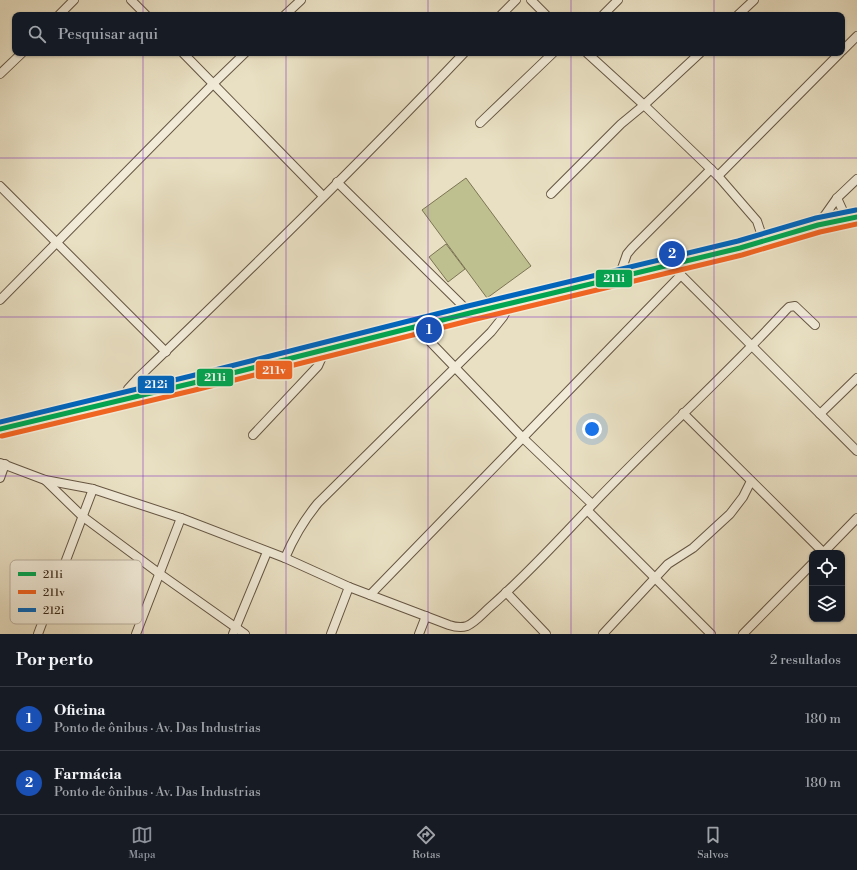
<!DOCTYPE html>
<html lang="pt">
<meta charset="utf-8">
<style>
:root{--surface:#171b24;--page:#242831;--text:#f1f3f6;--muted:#9ea1a6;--line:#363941;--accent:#8c9099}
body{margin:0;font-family:"Libre Bodoni",serif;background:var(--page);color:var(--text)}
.controls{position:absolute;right:12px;bottom:12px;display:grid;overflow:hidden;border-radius:8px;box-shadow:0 1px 3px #0004}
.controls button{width:36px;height:36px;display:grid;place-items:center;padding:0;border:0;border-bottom:1px solid var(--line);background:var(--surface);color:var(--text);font:20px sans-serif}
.you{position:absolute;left:592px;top:429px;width:14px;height:14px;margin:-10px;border:3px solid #fff;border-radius:50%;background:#1a73e8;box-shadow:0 0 0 6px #1a73e833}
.badge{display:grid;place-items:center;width:26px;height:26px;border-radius:50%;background:var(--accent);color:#fff;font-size:13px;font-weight:700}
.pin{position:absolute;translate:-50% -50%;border:2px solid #fff;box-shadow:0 1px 4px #0006}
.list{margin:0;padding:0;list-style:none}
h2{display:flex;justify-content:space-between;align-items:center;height:52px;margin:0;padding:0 16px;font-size:17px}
h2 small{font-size:13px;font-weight:400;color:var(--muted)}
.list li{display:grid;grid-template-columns:26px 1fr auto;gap:12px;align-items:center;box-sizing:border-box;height:64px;padding:0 16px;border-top:1px solid var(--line)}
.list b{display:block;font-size:15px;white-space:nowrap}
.list p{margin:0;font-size:13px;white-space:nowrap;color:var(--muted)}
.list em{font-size:13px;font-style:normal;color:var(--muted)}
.icon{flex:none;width:22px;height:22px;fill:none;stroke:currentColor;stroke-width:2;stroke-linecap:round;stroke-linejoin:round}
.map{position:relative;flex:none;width:857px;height:634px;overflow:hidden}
.search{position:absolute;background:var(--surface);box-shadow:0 1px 3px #0004;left:12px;right:12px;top:12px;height:44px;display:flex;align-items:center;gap:10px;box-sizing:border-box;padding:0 14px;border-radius:8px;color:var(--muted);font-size:15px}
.sheet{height:180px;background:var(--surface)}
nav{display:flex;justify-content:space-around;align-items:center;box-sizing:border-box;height:56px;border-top:1px solid var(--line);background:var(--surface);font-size:11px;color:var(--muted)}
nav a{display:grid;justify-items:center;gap:2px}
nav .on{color:var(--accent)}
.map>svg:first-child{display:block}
.green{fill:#bec08f;stroke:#7c7454}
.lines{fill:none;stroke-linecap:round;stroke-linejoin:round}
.minor-casing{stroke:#655643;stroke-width:10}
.major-casing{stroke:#392818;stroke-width:13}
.minor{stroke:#f1ebd8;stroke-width:8}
.major{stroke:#e9e0c3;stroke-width:11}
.bus-1-casing{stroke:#f1ebd8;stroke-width:8}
.bus-2-casing{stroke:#f1ebd8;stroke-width:8}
.bus-3-casing{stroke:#f1ebd8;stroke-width:8}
.bus-1{stroke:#00a651;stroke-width:5}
.bus-2{stroke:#f26522;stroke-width:5}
.bus-3{stroke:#0065bd;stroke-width:5}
.grid{fill:none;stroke:#7b2cbf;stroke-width:1;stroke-opacity:0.55}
.key{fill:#f1ebd8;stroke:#bab09e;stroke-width:1}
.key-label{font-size:11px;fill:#392818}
.line-badge{stroke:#f1ebd8;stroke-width:1.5}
.badge-label{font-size:11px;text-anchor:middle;font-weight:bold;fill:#fff}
</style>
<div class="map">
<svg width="857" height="634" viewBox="0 0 857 634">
<rect width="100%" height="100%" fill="#e9e0c3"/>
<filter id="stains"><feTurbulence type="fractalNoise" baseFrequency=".005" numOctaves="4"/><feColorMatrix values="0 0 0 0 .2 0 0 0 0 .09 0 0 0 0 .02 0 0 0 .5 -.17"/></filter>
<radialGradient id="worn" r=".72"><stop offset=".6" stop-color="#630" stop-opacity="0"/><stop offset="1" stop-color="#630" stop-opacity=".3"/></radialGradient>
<g class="green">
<path d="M466,178L531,266L487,298L422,210Z"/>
<path d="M446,244L465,269L448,282L429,257Z"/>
</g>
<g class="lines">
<g class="minor-casing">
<g id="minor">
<path d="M131,0L146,15"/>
<path d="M531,0L546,15"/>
<path d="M59,15L74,0"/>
<path d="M285,15L301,0"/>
<path d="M501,15L516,0"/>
<path d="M603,15L618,0"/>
<path d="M738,15L754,0"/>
<path d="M842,51L857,36"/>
<path d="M183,53L323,196"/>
<path d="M587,53L644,105L718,176L757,221L764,242"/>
<path d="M0,74L22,53"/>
<path d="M480,123L553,53"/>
<path d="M718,176L840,53"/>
<path d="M337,182L470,313"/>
<path d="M0,186L166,352"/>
<path d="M551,194L621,124L644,105L700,53"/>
<path d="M837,198L847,220"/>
<path d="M818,225L837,198L857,179"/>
<path d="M671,265L857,451"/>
<path d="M619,277L627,254L632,248L711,169"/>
<path d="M0,300L213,84L245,53"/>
<path d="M416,327L523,438L592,504"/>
<path d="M124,399L128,389L139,377C249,271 359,164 464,53"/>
<path d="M683,413L823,552"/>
<path d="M820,414L857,378"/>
<path d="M253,435L318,366L322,357L323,350"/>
<path d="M0,463L45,480L93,489L181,518L285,558L349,587L449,625C455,627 461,628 467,626C476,622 483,613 490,607C527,575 559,539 593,504C656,438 723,378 785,311L789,307L795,306L815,325"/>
<path d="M0,478L5,464"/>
<path d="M45,480L82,516L160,574L245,634"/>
<path d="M587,510L711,634"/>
<path d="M823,553L857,518"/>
<path d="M285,558C293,539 304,520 318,503L491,332L503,317L510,304"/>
<path d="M506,592L546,634"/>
<path d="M370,595L681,275"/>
<path d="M38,634L93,489"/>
<path d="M136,634L181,518"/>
<path d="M233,634L267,552"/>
<path d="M331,634L349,587"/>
<path d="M419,634L426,616"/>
<path d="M603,634L668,564L693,548L730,514L743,497L751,481"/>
<path d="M743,634L812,564"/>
</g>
</g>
<g class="major-casing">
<path id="major" d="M0,429L193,383L470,313L740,248L818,225L857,217"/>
</g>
<use href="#minor" class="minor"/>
<use href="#major" class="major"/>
<g class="bus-1-casing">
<path id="bus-1" d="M0,429L193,383L470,313L740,248L818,225L857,217"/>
</g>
<g class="bus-2-casing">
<path id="bus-2" d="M2,436L195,390L472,320L742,255L820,232L857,224"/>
</g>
<g class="bus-3-casing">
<path id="bus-3" d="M0,422L191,376L468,306L738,241L816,218L856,210"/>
</g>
<use href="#bus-1" class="bus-1"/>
<use href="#bus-2" class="bus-2"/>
<use href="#bus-3" class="bus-3"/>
</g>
<path class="grid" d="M143,0V15M286,0V15M428,0V15M571,0V15M714,0V15M143,53V634M286,53V634M428,53V634M571,53V634M714,53V634M0,158H857M0,317H857M0,476H857"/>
<rect x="10" y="560" width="132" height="64" rx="6" class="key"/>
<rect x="18" y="572" width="18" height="4" fill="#00a651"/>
<rect x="18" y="590" width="18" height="4" fill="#f26522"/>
<rect x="18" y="608" width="18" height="4" fill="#0065bd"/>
<g class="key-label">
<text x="43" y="578">211i</text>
<text x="43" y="596">211v</text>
<text x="43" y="614">212i</text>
</g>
<g class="line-badge">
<rect x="595" y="269" width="38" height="19" rx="4" fill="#00a651"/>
<rect x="255" y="360" width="38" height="20" rx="4" fill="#f26522"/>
<rect x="196" y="368" width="38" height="19" rx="4" fill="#00a651"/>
<rect x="137" y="375" width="38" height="19" rx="4" fill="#0065bd"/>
</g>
<g class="badge-label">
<text x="614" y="282">211i</text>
<text x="274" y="374">211v</text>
<text x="215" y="381">211i</text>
<text x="156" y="388">212i</text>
</g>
<rect width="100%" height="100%" filter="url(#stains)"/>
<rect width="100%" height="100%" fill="url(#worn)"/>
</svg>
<div class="controls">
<button><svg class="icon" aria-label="locate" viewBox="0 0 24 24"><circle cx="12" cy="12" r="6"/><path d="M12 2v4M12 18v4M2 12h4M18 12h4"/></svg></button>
<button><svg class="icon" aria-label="layers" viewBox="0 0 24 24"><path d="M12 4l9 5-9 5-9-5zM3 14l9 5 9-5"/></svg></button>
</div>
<div class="you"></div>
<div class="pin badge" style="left:429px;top:330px;background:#1a4fb4">1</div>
<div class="pin badge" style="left:672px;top:254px;background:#1a4fb4">2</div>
<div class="search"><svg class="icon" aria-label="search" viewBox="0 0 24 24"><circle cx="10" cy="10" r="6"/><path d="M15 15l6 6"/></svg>Pesquisar aqui</div>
</div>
<section class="sheet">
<h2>Por perto<small>2 resultados</small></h2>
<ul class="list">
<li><span class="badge" style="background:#1a4fb4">1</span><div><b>Oficina</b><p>Ponto de ônibus · Av. Das Industrias</p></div><em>180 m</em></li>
<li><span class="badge" style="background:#1a4fb4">2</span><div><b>Farmácia</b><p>Ponto de ônibus · Av. Das Industrias</p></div><em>180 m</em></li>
</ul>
</section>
<nav>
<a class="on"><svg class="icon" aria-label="map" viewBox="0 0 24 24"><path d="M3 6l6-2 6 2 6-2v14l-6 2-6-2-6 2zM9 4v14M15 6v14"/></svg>Mapa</a>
<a><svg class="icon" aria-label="directions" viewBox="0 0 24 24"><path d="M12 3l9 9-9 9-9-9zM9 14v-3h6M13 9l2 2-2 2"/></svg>Rotas</a>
<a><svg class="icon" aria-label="saved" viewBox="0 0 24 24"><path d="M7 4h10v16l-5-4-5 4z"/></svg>Salvos</a>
</nav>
